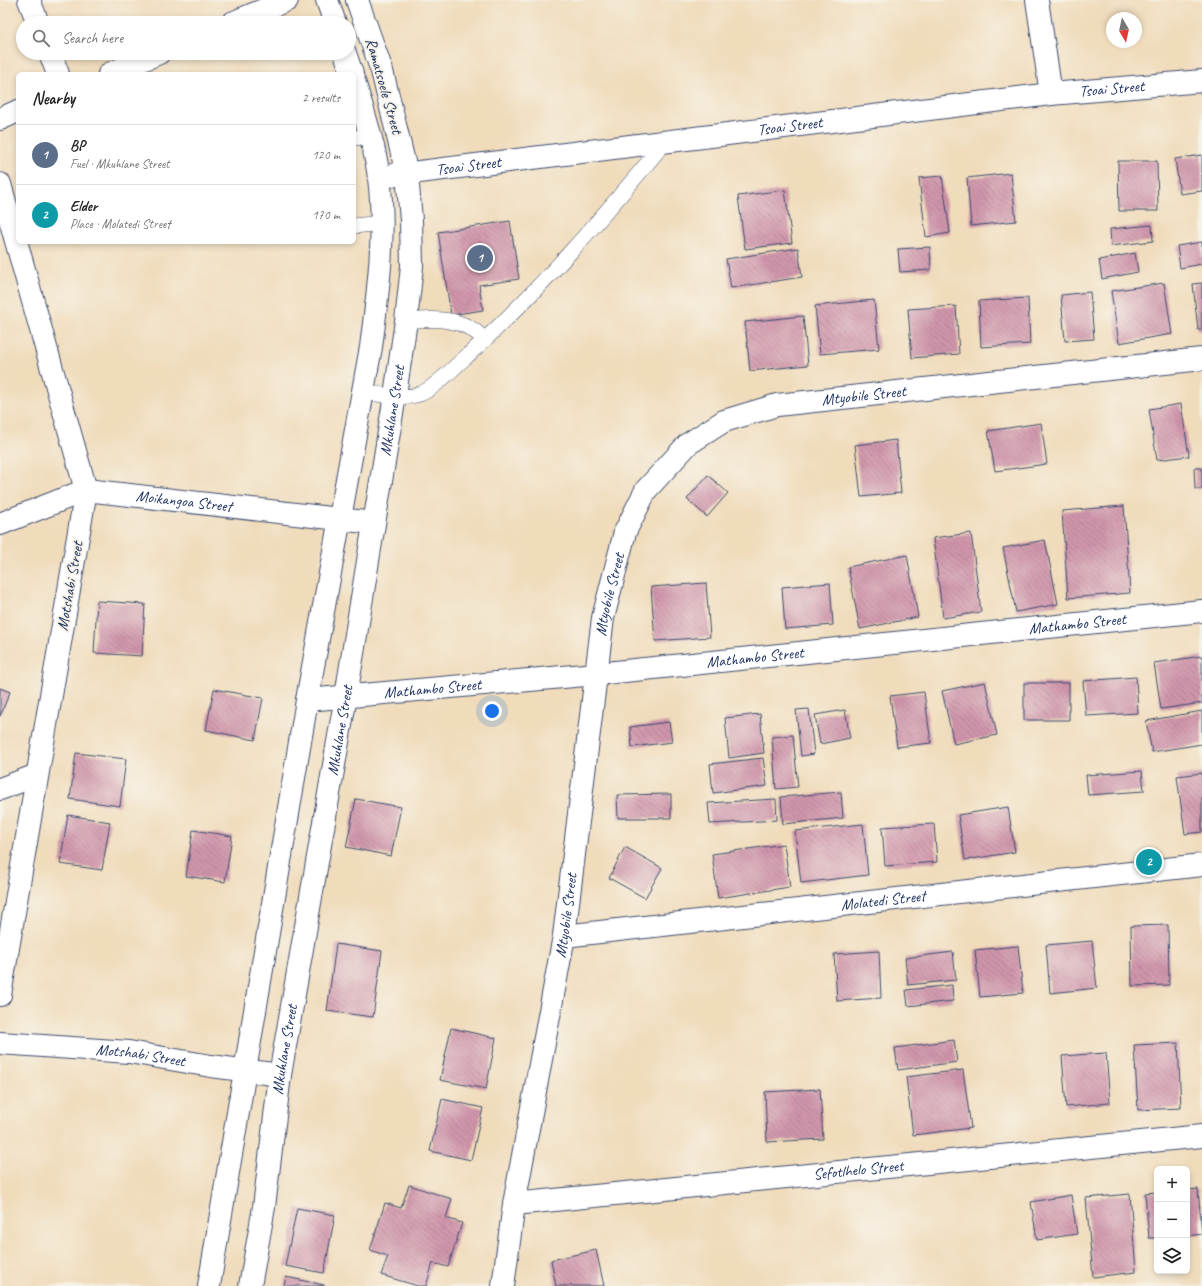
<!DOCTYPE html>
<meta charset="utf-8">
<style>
:root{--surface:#fff;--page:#f6f6f6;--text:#222;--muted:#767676;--line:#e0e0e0;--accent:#2563eb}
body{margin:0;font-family:Caveat,sans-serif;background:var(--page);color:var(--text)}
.controls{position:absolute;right:12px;bottom:12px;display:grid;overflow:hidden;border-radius:6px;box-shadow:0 2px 6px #0003}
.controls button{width:36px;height:36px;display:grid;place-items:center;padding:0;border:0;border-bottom:1px solid var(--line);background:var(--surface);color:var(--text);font:20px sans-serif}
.compass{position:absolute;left:1106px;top:12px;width:36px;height:36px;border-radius:50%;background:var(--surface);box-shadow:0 2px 6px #0003;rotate:171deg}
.you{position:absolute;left:492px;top:711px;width:14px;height:14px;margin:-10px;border:3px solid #fff;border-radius:50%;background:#1a73e8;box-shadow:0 0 0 6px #1a73e833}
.badge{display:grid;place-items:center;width:26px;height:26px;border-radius:50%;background:var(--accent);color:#fff;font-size:13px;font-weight:700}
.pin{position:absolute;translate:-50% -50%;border:2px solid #fff;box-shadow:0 1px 4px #0006}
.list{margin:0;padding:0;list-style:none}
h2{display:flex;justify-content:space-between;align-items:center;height:52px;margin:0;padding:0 16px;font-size:17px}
h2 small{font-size:13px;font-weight:400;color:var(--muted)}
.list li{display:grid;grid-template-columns:26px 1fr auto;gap:12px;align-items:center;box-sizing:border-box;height:60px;padding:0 16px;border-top:1px solid var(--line)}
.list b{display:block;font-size:15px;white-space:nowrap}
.list p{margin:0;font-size:13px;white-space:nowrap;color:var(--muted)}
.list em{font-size:13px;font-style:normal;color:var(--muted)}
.icon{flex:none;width:22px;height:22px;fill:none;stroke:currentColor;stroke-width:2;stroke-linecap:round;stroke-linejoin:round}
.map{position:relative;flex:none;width:1202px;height:1286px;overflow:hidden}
.search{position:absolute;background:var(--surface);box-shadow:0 2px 6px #0003;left:16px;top:16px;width:340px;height:44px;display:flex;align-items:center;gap:10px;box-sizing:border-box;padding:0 14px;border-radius:22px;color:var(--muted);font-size:15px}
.panel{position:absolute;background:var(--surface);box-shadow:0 2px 6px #0003;left:16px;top:72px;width:340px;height:172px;border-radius:6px}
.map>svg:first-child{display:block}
.building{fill:url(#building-back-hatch)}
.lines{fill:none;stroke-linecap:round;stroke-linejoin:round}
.service-casing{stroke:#3b496c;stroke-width:16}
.minor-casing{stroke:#3b496c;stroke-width:24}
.tertiary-casing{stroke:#3b496c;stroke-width:24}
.service{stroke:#fff;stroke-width:15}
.minor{stroke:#fff;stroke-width:22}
.tertiary{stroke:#fff;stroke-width:22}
.labels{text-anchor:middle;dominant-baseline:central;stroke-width:4;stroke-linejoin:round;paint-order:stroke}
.street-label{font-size:16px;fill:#1b2f5e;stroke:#f7f3e8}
</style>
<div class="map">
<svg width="1202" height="1286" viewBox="0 0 1202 1286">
<defs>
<pattern id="building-back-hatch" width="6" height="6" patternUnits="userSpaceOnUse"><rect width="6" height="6" fill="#d095ab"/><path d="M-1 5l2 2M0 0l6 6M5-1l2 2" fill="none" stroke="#a87a8e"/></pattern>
</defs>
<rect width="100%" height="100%" fill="#f7f3e8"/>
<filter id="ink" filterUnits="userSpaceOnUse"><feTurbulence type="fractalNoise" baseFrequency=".025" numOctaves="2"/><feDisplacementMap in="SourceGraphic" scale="8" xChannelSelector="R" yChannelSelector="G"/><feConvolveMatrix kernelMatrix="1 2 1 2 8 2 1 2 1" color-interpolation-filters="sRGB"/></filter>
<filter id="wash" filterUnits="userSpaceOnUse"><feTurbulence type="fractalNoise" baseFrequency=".012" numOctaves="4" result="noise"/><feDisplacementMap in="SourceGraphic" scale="16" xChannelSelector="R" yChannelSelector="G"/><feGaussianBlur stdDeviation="0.9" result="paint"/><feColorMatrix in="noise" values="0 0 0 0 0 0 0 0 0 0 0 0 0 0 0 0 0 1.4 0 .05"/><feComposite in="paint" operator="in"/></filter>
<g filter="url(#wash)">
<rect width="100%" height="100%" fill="#f0dcbb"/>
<g id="blocks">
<g class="building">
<path d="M1202,155V191L1180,194L1175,159Z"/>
<path d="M1118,161H1157L1158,211H1119Z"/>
<path d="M1011,173L1016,221L971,226L967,178Z"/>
<path d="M942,176L950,233L926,237L919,178Z"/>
<path d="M785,190L792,243L745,249L738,196Z"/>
<path d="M510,221L519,279L479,285L483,310L451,315L438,232Z"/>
<path d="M1152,225L1153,241L1111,246L1110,229Z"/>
<path d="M1202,242V264L1180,268L1177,246Z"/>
<path d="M930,247L931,270L900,272L898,249Z"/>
<path d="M798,248L802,277L731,288L726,259Z"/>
<path d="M1135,253L1138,272L1102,279L1099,260Z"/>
<path d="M1164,283L1172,334L1119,343L1111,291Z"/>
<path d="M1202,283V330H1198L1193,284Z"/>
<path d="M1090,292L1094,339L1065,341L1061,295Z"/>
<path d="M1028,298L1030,344L981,347L979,301Z"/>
<path d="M874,300L879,349L820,354L815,306Z"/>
<path d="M956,306L959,354L912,358L908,309Z"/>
<path d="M803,316L808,365L750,371L745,322Z"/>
<path d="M1181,404L1189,456L1157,460L1149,409Z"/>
<path d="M1041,423L1047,464L995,471L988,431Z"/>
<path d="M896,440L901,493L861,497L855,445Z"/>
<path d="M1194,468H1202V489H1195Z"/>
<path d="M708,475L728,493L707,517L687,499Z"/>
<path d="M1124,506L1130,593L1068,598L1062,511Z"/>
<path d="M971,533L981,612L943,618L933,538Z"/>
<path d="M1045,540L1058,604L1016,612L1003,548Z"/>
<path d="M907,555L918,617L860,629L848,567Z"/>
<path d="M706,583L710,637L655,641L651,587Z"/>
<path d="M830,583L833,625L785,629L782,587Z"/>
<path d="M97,601L145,604L142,656L94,653Z"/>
<path d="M1202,656V703L1161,709L1154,663Z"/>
<path d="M1136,677L1138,713L1086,716L1083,681Z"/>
<path d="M985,682L997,735L954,744L942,691Z"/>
<rect x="1024" y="683" width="45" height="37"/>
<path d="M0,688L10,692L0,716Z"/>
<path d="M214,689L263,698L255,740L206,730Z"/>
<path d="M924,692L931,743L897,747L890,696Z"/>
<path d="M809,709L814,754L801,756L796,710Z"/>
<path d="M845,710L850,738L820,744L815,715Z"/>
<path d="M1202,711V744L1152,752L1146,721Z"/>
<path d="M760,714L764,753L729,758L725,718Z"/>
<path d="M669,722L672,742L632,747L630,727Z"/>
<path d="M793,735L798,787L776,789L772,737Z"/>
<path d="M76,753L126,759L120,806L70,799Z"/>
<path d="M763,758L767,786L713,793L710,764Z"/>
<path d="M1142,771L1144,791L1088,795L1086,775Z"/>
<path d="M1202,773V832L1185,834L1177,776Z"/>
<path d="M841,792L843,818L783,824L781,797Z"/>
<path d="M671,794V818H618L617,795Z"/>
<path d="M356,799L401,807L391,856L346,847Z"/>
<path d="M776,799L777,820L710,824L708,803Z"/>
<path d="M1008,807L1015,852L965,860L958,815Z"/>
<path d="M68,815L110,822L102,870L60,864Z"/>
<path d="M863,824L868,875L801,883L795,831Z"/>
<path d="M934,824L937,862L885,866L882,827Z"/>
<path d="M193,830L232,836L225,882L186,876Z"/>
<path d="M784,844L790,887L718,898L712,854Z"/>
<path d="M625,847L662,868L645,898L609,878Z"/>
<path d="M1168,925L1169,985L1132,986L1131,926Z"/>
<path d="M1092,941L1097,988L1050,993L1046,945Z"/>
<path d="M336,944L382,951L373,1017L327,1011Z"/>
<path d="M1018,946L1023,993L980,997L975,950Z"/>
<path d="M879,951L881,998L837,1001L834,954Z"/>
<path d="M953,952L956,980L908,985L905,958Z"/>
<path d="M952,985L953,1001L908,1006L906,990Z"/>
<path d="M451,1028L496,1038L486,1089L440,1080Z"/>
<path d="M954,1040L957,1062L898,1070L895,1048Z"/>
<path d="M1178,1043L1181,1108L1138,1110L1134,1045Z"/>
<path d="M1106,1053L1110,1103L1066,1107L1062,1056Z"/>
<path d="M963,1070L971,1128L913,1135L906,1077Z"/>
<path d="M820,1089L823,1139L767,1142L765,1092Z"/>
<path d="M442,1099L483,1108L471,1160L430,1151Z"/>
<path d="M409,1185L452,1199L446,1218L462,1223L448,1267L433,1263L426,1286H418L381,1275L388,1256L370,1250L385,1203L401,1208Z"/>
<path d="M1198,1189L1202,1234L1187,1236V1190Z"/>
<path d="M1157,1192V1238H1149L1145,1193Z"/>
<path d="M1130,1194L1136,1272L1093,1277L1086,1198Z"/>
<path d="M1071,1195L1077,1234L1037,1240L1031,1202Z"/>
<path d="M297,1208L335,1215L324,1273L285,1266Z"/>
<path d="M596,1250L604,1286H556L551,1260Z"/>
<path d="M286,1277L324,1285V1286H284Z"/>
</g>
</g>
</g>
<g filter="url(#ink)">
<use href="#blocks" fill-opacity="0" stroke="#3b496c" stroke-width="1"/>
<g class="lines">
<g class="service-casing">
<g id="service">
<path d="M354,138L369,136"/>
<path d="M354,226L381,223"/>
<path d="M406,321C433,318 466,317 484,340"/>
<path d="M362,392C380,394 403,400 420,394C435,388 454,367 467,356C539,291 603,217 665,142"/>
</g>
</g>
<g class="minor-casing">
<g id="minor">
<path d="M29,0L38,23"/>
<path d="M1037,0L1051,94"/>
<path d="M232,23L287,0"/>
<path d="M50,53L58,74"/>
<path d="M109,74L159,53"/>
<path d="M0,119L18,111"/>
<path id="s1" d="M379,177L1051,94L1202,81"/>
<path d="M0,184L86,490L0,995"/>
<path id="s2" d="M0,524L86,490L374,523"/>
<path id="s3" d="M307,700L596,674L1202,611"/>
<path d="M0,789L37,775"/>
<path id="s4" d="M564,936L1202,865"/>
<path id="s5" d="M0,1043L129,1052L211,1066L280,1075"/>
<path id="s6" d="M514,1204L1202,1136"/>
<path id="s7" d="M503,1286L514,1204L564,936L603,618L625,532L646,490L688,444L724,421L777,405L1202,359"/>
</g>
</g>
<g class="tertiary-casing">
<g id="tertiary">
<path d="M327,0L335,23"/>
<path d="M345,53L352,74"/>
<path d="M209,1286L307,700L371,347C378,293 386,232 379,178C375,146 363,111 354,81"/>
<path id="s8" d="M250,1286L264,1207L280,1075L346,696L395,395L406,321L412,266L411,220L407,174L382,71L357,0"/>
</g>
</g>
<use href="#service" class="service"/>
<use href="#minor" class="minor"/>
<use href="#tertiary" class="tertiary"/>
</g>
</g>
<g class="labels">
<g class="street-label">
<text transform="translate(384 86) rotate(74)">Ramatsoele Street</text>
<text stroke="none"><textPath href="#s1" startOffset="738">Tsoai Street</textPath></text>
<text stroke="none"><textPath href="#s1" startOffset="414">Tsoai Street</textPath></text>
<text stroke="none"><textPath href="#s1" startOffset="90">Tsoai Street</textPath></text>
<text stroke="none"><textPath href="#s7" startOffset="1059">Mtyobile Street</textPath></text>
<text stroke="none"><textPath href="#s8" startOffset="887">Mkuhlane Street</textPath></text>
<text stroke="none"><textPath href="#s2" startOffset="191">Moikangoa Street</textPath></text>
<text transform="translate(70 586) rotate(-80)">Motshabi Street</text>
<text stroke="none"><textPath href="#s7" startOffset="700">Mtyobile Street</textPath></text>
<text stroke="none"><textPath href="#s3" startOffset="774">Mathambo Street</textPath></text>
<text stroke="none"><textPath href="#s3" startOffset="450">Mathambo Street</textPath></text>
<text stroke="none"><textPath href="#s3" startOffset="126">Mathambo Street</textPath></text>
<text stroke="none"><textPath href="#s8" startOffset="563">Mkuhlane Street</textPath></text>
<text stroke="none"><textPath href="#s4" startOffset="321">Molatedi Street</textPath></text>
<text stroke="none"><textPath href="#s7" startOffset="376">Mtyobile Street</textPath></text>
<text stroke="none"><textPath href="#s8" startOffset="239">Mkuhlane Street</textPath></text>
<text stroke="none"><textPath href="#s5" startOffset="141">Motshabi Street</textPath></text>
<text stroke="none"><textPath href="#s6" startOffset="346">Sefotlhelo Street</textPath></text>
</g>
</g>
</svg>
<div class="controls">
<button>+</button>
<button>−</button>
<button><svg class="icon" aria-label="layers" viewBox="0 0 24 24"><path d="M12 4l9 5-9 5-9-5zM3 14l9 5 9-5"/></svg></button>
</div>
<svg class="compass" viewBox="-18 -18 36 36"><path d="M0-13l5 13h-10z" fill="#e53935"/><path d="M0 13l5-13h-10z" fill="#767676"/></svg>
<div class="you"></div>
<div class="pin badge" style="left:480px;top:258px;background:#5c6f8a">1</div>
<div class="pin badge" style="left:1149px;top:862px;background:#0f9aa8">2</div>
<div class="search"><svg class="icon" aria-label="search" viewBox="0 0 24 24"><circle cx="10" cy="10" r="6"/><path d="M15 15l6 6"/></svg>Search here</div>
<section class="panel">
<h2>Nearby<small>2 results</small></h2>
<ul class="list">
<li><span class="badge" style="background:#5c6f8a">1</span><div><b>BP</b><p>Fuel · Mkuhlane Street</p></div><em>120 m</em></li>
<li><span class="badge" style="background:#0f9aa8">2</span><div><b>Elder</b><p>Place · Molatedi Street</p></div><em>170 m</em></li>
</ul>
</section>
</div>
